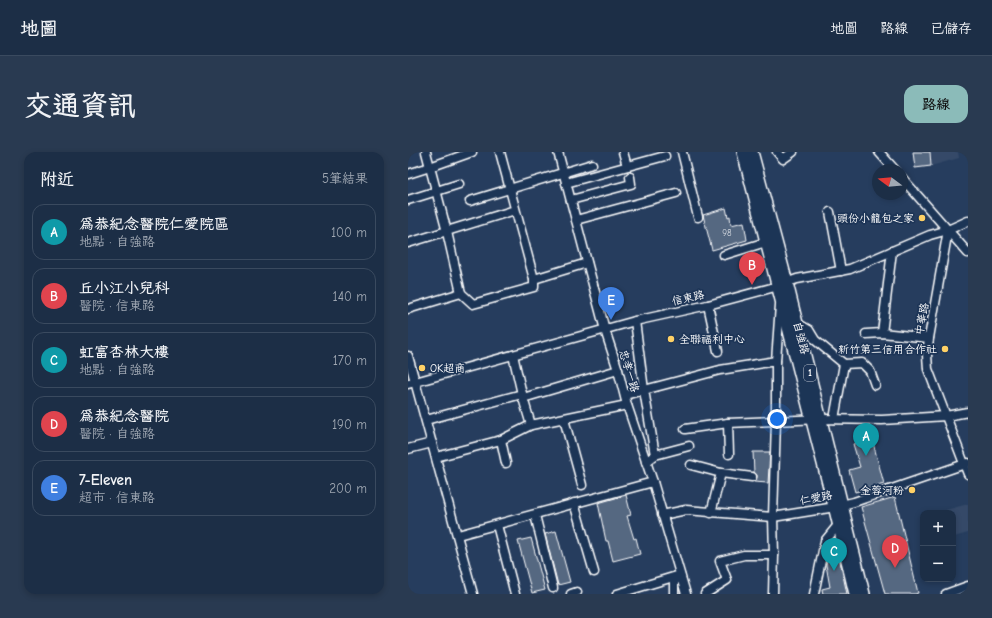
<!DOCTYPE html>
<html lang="zh-TW">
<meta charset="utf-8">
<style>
:root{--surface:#1c2e46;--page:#293a51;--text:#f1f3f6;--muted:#a0a8b3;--line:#3a4a5f;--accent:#8bbbb9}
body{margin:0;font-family:"Comic Neue","LXGW WenKai TC",sans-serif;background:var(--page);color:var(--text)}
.controls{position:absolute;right:12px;bottom:12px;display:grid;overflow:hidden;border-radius:8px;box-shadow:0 2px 6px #0003}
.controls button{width:36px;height:36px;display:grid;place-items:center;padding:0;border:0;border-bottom:1px solid var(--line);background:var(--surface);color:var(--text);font:20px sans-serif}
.compass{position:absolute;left:464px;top:12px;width:36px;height:36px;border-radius:50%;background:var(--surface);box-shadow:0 2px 6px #0003;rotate:286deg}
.you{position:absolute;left:369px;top:267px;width:14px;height:14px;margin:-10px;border:3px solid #fff;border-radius:50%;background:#1a73e8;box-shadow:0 0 0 6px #1a73e833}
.badge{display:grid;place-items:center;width:26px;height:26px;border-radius:50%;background:var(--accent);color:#fff;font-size:13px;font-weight:700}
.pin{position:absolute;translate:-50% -33px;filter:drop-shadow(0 1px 2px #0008)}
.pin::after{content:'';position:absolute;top:21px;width:14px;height:12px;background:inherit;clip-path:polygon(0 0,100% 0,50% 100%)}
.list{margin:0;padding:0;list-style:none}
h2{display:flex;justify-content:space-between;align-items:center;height:52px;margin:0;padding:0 16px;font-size:17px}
h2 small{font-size:13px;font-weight:400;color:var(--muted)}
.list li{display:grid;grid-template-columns:26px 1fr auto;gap:12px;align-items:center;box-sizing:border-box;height:56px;margin:0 8px 8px;padding:0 8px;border:1px solid var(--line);border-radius:12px}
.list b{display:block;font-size:15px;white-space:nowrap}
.list p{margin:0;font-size:13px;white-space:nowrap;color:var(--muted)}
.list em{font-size:13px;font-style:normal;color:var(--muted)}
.map{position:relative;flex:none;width:560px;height:442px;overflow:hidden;border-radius:12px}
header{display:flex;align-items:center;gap:24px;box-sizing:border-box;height:56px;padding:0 20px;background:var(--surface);border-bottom:1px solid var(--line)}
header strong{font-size:19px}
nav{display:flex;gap:22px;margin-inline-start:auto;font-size:14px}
.intro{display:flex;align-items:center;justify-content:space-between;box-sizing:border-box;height:96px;padding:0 24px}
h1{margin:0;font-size:28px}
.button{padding:10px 18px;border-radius:12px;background:var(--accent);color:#111;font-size:14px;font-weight:700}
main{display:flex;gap:24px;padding:0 24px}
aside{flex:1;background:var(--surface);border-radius:12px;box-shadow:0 2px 6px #0003}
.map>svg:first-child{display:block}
.built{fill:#344a68}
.building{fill:#556781;stroke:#fff}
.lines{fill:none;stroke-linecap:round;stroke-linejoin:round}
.minor-casing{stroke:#fff;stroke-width:11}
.major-casing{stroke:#fff;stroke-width:14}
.minor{stroke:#1d3557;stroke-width:8}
.major{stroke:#1d3557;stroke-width:11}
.poi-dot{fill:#ffd166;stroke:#1d3557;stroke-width:1.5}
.labels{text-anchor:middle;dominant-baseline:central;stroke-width:3.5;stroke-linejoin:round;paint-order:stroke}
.number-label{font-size:9px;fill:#d4d9e0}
.shield{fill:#1d3557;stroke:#bbc2cd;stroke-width:1}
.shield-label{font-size:10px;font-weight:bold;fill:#fff}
.poi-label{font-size:11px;fill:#fff;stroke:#1d3557;text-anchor:end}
.street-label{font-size:11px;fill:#fff;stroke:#1d3557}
</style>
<header>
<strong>地圖</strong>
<nav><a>地圖</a><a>路線</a><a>已儲存</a></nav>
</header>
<div class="intro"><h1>交通資訊</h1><a class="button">路線</a></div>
<main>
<aside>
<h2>附近<small>5筆結果</small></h2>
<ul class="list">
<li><span class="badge" style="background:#0f9aa8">A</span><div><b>為恭紀念醫院仁愛院區</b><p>地點 · 自強路</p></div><em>100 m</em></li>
<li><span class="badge" style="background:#e0444e">B</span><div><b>丘小江小兒科</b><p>醫院 · 信東路</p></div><em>140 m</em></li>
<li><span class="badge" style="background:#0f9aa8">C</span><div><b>虹富杏林大樓</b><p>地點 · 自強路</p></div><em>170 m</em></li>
<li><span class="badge" style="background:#e0444e">D</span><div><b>為恭紀念醫院</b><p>醫院 · 自強路</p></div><em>190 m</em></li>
<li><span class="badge" style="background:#3f7fe0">E</span><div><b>7-Eleven</b><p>超市 · 信東路</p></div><em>200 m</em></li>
</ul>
</aside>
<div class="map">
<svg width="560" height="442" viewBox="0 0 560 442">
<rect width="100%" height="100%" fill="#263d5e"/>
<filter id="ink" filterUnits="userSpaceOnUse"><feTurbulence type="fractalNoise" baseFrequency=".025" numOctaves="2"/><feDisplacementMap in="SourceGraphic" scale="8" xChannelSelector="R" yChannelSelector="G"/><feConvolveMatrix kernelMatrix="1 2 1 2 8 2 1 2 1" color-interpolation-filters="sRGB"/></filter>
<g filter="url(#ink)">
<g class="built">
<path d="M522,0H550L551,6L523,14Z"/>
<path d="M560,352V381L546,385L545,361H538V358Z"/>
</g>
<g class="building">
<path d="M505,0H522L523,14L507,16Z"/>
<path d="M318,56L320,65L322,64L323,73L336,70L339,88L304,98L295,63Z"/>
<path d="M464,287L476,332L447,340L441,318L452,315L445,292Z"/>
<path d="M345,300H362L360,331L346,330L349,325V323L346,320Z"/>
<path d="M218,343L223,363L219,364L226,387L228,386L232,402L205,409L200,389H198L190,351Z"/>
<path d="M487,345L510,441L507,442H477L453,355Z"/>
<path d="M148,379L162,430L150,433L137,382Z"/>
<path d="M123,386L137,438L124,441L110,389Z"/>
<path d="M430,400L439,442H415L414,437L422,435L418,413L420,402Z"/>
</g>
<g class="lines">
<g class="minor-casing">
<g id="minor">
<path d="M92,0L126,127L179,111"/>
<path d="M150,0L197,178L210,218L219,253L245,330L278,442"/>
<path d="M215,0L219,14"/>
<path d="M274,0L290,65"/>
<path d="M369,0L375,7L385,0"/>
<path d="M471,0L487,18"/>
<path d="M0,22L22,15L64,0"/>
<path d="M494,26L560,101"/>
<path d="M158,31L257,4"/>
<path d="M0,48L51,32"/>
<path d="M163,48L223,32L222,25"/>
<path d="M62,49L184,12"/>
<path d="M422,60L433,119"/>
<path d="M168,68L268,41"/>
<path d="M540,78L521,186L519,203L520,217L560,322"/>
<path d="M0,91L107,58"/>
<path d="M316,103L358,90"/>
<path d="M53,141L65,152L126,135V127"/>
<path d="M300,153L310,199"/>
<path d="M0,157L53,141L39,80L18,0"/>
<path d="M227,169L236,238L247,303L238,310"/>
<path d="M389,171L401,178L407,188L436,212L426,267"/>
<path d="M474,181L484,99"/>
<path d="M458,182L474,181L521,186"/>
<path d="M105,203L114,242"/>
<path d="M0,204L65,442"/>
<path d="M436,212L454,211L462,219L467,233"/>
<path d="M0,232L227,169L300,153L363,136L389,127L442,117L522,83L540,78L560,69"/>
<path d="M217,243L312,218L368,209"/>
<path d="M115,246L210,218"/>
<path d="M115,246L123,273"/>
<path d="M156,267L174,333"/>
<path d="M18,268L114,242L115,246"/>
<path d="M320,271L321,302"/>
<path d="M277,277L320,271L413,267L474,268L538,264L560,260"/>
<path d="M93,288L98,311"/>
<path d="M0,297L24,291"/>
<path d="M247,303L281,294"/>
<path d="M28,305L93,288L123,273L219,253"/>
<path d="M283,313L313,321L344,325"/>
<path d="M166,351L186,420"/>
<path d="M303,361L313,321"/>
<path d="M127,363L145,436"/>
<path d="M254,363L278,358L365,365L421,356L446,350L560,311"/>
<path d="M89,373L107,442"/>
<path d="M50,383L245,330"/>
<path d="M163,442L169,440"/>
<path d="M209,442L272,423"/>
<path d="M266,442V430L272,424"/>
<path d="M297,442L319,428L312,409L336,403H366"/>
<path d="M365,442L366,403L365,365L368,269V209L372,153"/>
<path d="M406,442L417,389L430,373"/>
<path d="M538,442L560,434"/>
</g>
</g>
<g class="major-casing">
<g id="major">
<path d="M335,0L428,362L447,442"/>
<path d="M344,0L379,131L456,442"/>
</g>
</g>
<use href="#minor" class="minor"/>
<use href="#major" class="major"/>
</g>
</g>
<g class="poi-dot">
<circle cx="514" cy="66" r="4"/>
<circle cx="263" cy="187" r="4"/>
<circle cx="537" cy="197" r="4"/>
<circle cx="14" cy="216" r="4"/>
<circle cx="504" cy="338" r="4"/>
</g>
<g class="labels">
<g class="number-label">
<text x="319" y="81">98</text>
</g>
<rect class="shield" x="396" y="213" width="12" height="16" rx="3"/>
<g class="shield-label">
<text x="402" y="221">1</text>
</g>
<g class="poi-label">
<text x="506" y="66">頭份小籠包之家</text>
<text x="271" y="187" text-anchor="start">全聯福利中心</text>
<text x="529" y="197">新竹第三信用合作社</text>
<text x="22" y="216" text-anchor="start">OK超商</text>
<text x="496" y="338">金蓉河粉</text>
</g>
<g class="street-label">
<text transform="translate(280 146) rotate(-13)">信東路</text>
<text transform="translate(514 167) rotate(-80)">中華路</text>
<text transform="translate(393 186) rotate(76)">自強路</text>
<text transform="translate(221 219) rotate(73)">忠孝一路</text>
<text transform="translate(408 346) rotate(-11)">仁愛路</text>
</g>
</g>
</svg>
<div class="controls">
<button>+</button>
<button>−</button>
</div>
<svg class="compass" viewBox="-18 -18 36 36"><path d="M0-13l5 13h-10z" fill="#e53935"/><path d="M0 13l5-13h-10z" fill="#a0a8b3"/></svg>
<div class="you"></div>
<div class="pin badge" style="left:458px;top:304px;background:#0f9aa8">A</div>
<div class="pin badge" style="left:344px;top:133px;background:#e0444e">B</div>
<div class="pin badge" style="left:426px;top:419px;background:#0f9aa8">C</div>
<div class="pin badge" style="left:487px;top:416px;background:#e0444e">D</div>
<div class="pin badge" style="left:203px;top:168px;background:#3f7fe0">E</div>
</div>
</main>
